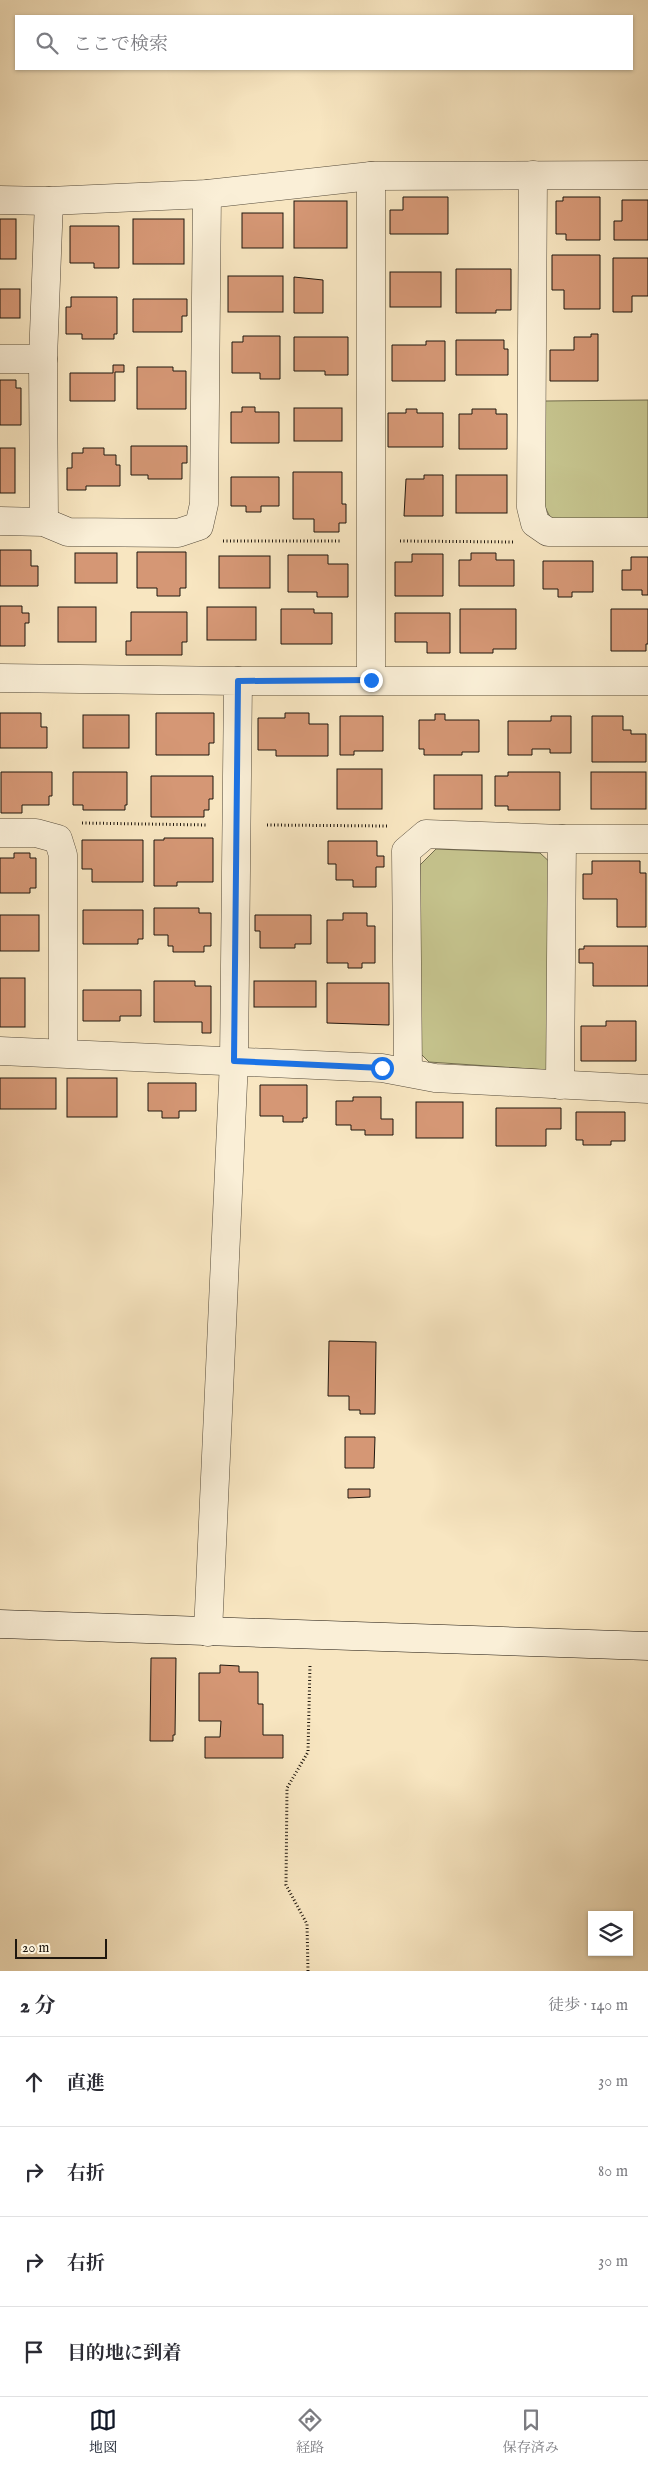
<!DOCTYPE html>
<html lang="ja">
<meta charset="utf-8">
<style>
:root{--surface:#fff;--page:#f7f7f7;--text:#2b2b33;--muted:#7c7c81;--line:#e1e1e2;--accent:#111827}
body{margin:0;font-family:"IM FELL English","Noto Serif JP",serif;background:var(--page);color:var(--text)}
.controls{position:absolute;right:15px;bottom:15px;display:grid;overflow:hidden;border-radius:0px;box-shadow:0 1px 4px #0004}
.controls button{width:45px;height:45px;display:grid;place-items:center;padding:0;border:0;border-bottom:1px solid var(--line);background:var(--surface);color:var(--text);font:25px sans-serif}
.scale{position:absolute;left:15px;bottom:12px;width:92px;box-sizing:border-box;padding-left:5px;border:2px solid #1f170e;border-top:0;font-size:14px;line-height:18px;white-space:nowrap;color:#1f170e;-webkit-text-stroke:4px #faefd7;paint-order:stroke}
.stop{position:absolute;width:15px;height:15px;margin:-11px;border:4px solid #1a73e8;border-radius:50%;background:#fff}
.stop.end{background:#1a73e8;border-color:#fff;box-shadow:0 1px 5px #0008}
.list{margin:0;padding:0;list-style:none}
h2{display:flex;justify-content:space-between;align-items:center;height:65px;margin:0;padding:0 20px;font-size:21px}
h2 small{font-size:16px;font-weight:400;color:var(--muted)}
.list li{display:grid;grid-template-columns:32px 1fr auto;gap:15px;align-items:center;box-sizing:border-box;height:90px;padding:0 20px;border-top:1px solid var(--line)}
.list b{display:block;font-size:19px;white-space:nowrap}
.list em{font-size:16px;font-style:normal;color:var(--muted)}
.icon{flex:none;width:28px;height:28px;fill:none;stroke:currentColor;stroke-width:2;stroke-linecap:round;stroke-linejoin:round}
.map{position:relative;flex:none;width:648px;height:1971px;overflow:hidden}
.search{position:absolute;background:var(--surface);box-shadow:0 1px 4px #0004;left:15px;right:15px;top:15px;height:55px;display:flex;align-items:center;gap:12px;box-sizing:border-box;padding:0 18px;border-radius:0px;color:var(--muted);font-size:19px}
.sheet{height:425px;background:var(--surface)}
nav{display:flex;justify-content:space-around;align-items:center;box-sizing:border-box;height:70px;border-top:1px solid var(--line);background:var(--surface);font-size:14px;color:var(--muted)}
nav a{display:grid;justify-items:center;gap:2px}
nav .on{color:var(--accent)}
.map>svg:first-child{display:block}
.green{fill:#c5c38d;stroke:#726d4e}
.building{fill:#d59775;stroke:#1f170e}
.lines{fill:none;stroke-linecap:round;stroke-linejoin:round}
.street-casing{stroke:#554b3b;stroke-width:29}
.secondary-casing{stroke:#1f170e;stroke-width:29}
.path{stroke:#1f170e;stroke-width:3;stroke-dasharray:1 2.5;stroke-linecap:butt}
.street{stroke:#faefd7;stroke-width:28}
.secondary{stroke:#faefd7;stroke-width:28}
.route{stroke:#1a73e8;stroke-width:6}
</style>
<div class="map">
<svg width="648" height="1971" viewBox="0 0 648 1971">
<rect width="100%" height="100%" fill="#f8e6c1"/>
<filter id="stains"><feTurbulence type="fractalNoise" baseFrequency=".004" numOctaves="4"/><feColorMatrix values="0 0 0 0 .2 0 0 0 0 .09 0 0 0 0 .02 0 0 0 .5 -.17"/></filter>
<radialGradient id="worn" r=".72"><stop offset=".6" stop-color="#630" stop-opacity="0"/><stop offset="1" stop-color="#630" stop-opacity=".3"/></radialGradient>
<g class="green">
<path d="M648,400V520L552,521L544,505L545,401Z"/>
<path d="M436,849L540,853L553,865L547,1070L429,1062L420,1053V865Z"/>
</g>
<g class="building">
<path d="M403,197H448V234H390V210H403Z"/>
<path d="M563,197H600V240H566V234H556V201H563Z"/>
<path d="M622,200H648V240H614V221H622Z"/>
<rect x="294" y="201" width="53" height="47"/>
<rect x="242" y="213" width="41" height="35"/>
<rect x="0" y="219" width="16" height="40"/>
<rect x="133" y="219" width="51" height="45"/>
<path d="M70,226H119V268H94V263H70Z"/>
<path d="M552,255H600V309H564V290H552Z"/>
<path d="M613,258H648V296H632V312H613Z"/>
<path d="M456,269H511V310H496V313H456Z"/>
<rect x="390" y="272" width="51" height="35"/>
<rect x="228" y="276" width="55" height="36"/>
<path d="M294,277L323,280V313H294Z"/>
<rect x="0" y="289" width="20" height="29"/>
<path d="M71,297H117V334H114V339H82V334H66V307H71Z"/>
<path d="M133,299H187V316H182V332H133Z"/>
<path d="M591,334H598V381H550V350H574V337H591Z"/>
<path d="M243,336H280V379H260V373H232V342H243Z"/>
<path d="M294,337H348V375H325V371H294Z"/>
<path d="M456,340H504V349H508V375H456Z"/>
<path d="M426,341H445V381H392V345H426Z"/>
<path d="M113,365H124V372H115V401H70V373H113Z"/>
<path d="M137,367H173V371H186V409H137Z"/>
<path d="M0,380H16V388H21V425H0Z"/>
<path d="M242,407H255V412H279V443H231V412H242Z"/>
<rect x="294" y="408" width="48" height="33"/>
<path d="M406,409H417V413H443V447H388V413H406Z"/>
<path d="M472,409H496V414H507V449H459V414H472Z"/>
<path d="M131,446H187V463H182V479H148V475H131Z"/>
<rect x="0" y="448" width="15" height="45"/>
<path d="M83,448H104V455H116V465H120V486H86V490H67V468H72V453H83Z"/>
<path d="M293,472H342V504H346V523H339V532H314V519H293Z"/>
<path d="M424,475H443V516H404L406,479H424Z"/>
<rect x="456" y="475" width="51" height="38"/>
<path d="M231,477H279V506H261V512H246V506H231Z"/>
<path d="M0,550H31V566H38V586H0Z"/>
<path d="M137,552H186V588H180V596H157V588H137Z"/>
<rect x="75" y="553" width="42" height="30"/>
<path d="M471,553H496V560H514V586H459V560H471Z"/>
<path d="M412,554H443V596H395V562H412Z"/>
<path d="M288,555H328V564H348V597H317V592H288Z"/>
<rect x="219" y="556" width="51" height="32"/>
<path d="M631,557H648V595H642V590H622V570H631Z"/>
<path d="M543,561H593V592H572V597H558V589H543Z"/>
<path d="M0,606H22V613H29V623H25V646H0Z"/>
<rect x="58" y="607" width="38" height="35"/>
<rect x="207" y="607" width="49" height="33"/>
<path d="M281,609H314V613H332V644H281Z"/>
<path d="M460,609H516V649H493V653H460Z"/>
<path d="M611,609H648V644H646V651H611Z"/>
<path d="M131,612H187V642H182V655H126V641H131Z"/>
<path d="M395,613H450V653H427V642H395Z"/>
<path d="M0,713H41V727H47V748H0Z"/>
<path d="M156,713H214V743H209V755H156Z"/>
<path d="M285,713H309V724H328V756H276V750H258V718H285Z"/>
<path d="M435,714H445V720H479V752H462V755H424V749H419V720H435Z"/>
<rect x="83" y="715" width="46" height="33"/>
<path d="M340,716H383V751H354V755H340Z"/>
<path d="M551,716H571V753H550V749H532V755H508V721H551Z"/>
<path d="M592,716H623V730H631V734H646V762H592Z"/>
<rect x="337" y="769" width="45" height="40"/>
<path d="M1,772H52V796H49V805H22V813H1Z"/>
<path d="M73,772H127V805H125V810H83V805H73Z"/>
<path d="M508,772H560V810H508V806H495V776H508Z"/>
<rect x="591" y="772" width="55" height="37"/>
<rect x="434" y="775" width="48" height="34"/>
<path d="M151,776H213V799H209V810H204V817H151Z"/>
<path d="M164,838H213V882H177V886H154V840H164Z"/>
<path d="M82,840H143V882H92V869H82Z"/>
<path d="M328,841H377V856H384V867H376V887H353V880H336V864H328Z"/>
<path d="M14,853H30V858H36V888H30V893H0V858H14Z"/>
<path d="M592,861H640V873H646V927H617V899H583V874H592Z"/>
<path d="M154,908H199V913H211V946H204V952H173V946H168V935H154Z"/>
<path d="M83,910H143V939H138V944H83Z"/>
<path d="M343,913H367V926H375V963H362V968H348V963H327V920H343Z"/>
<rect x="0" y="915" width="39" height="36"/>
<path d="M255,915H311V944H295V948H260V931H255Z"/>
<path d="M584,946H648V986H593V963H579V949H584Z"/>
<rect x="0" y="978" width="25" height="49"/>
<path d="M154,981H195V986H211V1033H202V1022H154Z"/>
<rect x="254" y="981" width="62" height="26"/>
<path d="M327,983H389V1025L327,1023Z"/>
<path d="M83,990H141V1016H120V1021H83Z"/>
<path d="M606,1021H636V1061H581V1026H606Z"/>
<rect x="0" y="1078" width="56" height="31"/>
<rect x="67" y="1078" width="50" height="39"/>
<path d="M148,1083H196V1111H179V1118H162V1111H148Z"/>
<path d="M260,1085H307V1118H303V1122H283V1116H260Z"/>
<path d="M353,1097H381V1119H393V1135H365V1130H351V1125H336V1101H353Z"/>
<rect x="416" y="1102" width="47" height="36"/>
<path d="M496,1108H561V1129H546V1146H496Z"/>
<path d="M576,1112H625V1141H611V1145H583V1140H576Z"/>
<path d="M329,1341L376,1342L375,1414H360V1410H349V1396H328Z"/>
<path d="M345,1437H375L374,1468H345Z"/>
<path d="M348,1489H370V1497L348,1498Z"/>
<path d="M151,1658H176L175,1735H173V1741H150Z"/>
<path d="M220,1665L239,1666V1672H258V1704H263V1735H283V1758H205V1737H220L221,1721H199V1673H220Z"/>
</g>
<g class="lines">
<g class="street-casing">
<g id="street">
<path d="M533,175L531,507L535,523L548,532H648"/>
<path d="M0,200L49,201L207,194L371,176L648,175"/>
<path d="M0,359H43"/>
<path d="M0,521L44,522L68,532L178,533L199,526L204,504L207,194"/>
<path d="M44,522L43,359L49,201"/>
<path d="M0,678L238,681L234,1061L208,1632"/>
<path d="M371,680V176"/>
<path d="M238,681H648"/>
<path d="M0,833H36L58,839L63,855V1053"/>
<path d="M0,1051L382,1068L435,1078L648,1089"/>
<path d="M408,1071L406,851L426,834L562,839H648"/>
<path d="M560,1085L562,839"/>
</g>
</g>
<g class="secondary-casing">
<path id="secondary" d="M0,1624L648,1646"/>
</g>
<g class="path">
<path d="M223,541H342"/>
<path d="M400,541L514,542"/>
<path d="M82,823L208,825"/>
<path d="M267,825L388,826"/>
<path d="M308,1971L307,1924L286,1885L287,1788L308,1752L310,1665"/>
</g>
<use href="#street" class="street"/>
<use href="#secondary" class="secondary"/>
</g>
<g class="lines">
<path class="route" d="M371,680L238,681L234,1061L382,1068"/>
</g>
<rect width="100%" height="100%" filter="url(#stains)"/>
<rect width="100%" height="100%" fill="url(#worn)"/>
</svg>
<div class="controls">
<button><svg class="icon" aria-label="layers" viewBox="0 0 24 24"><path d="M12 4l9 5-9 5-9-5zM3 14l9 5 9-5"/></svg></button>
</div>
<div class="scale">20 m</div>
<div class="stop" style="left:382px;top:1068px"></div>
<div class="stop end" style="left:371px;top:680px"></div>
<div class="search"><svg class="icon" aria-label="search" viewBox="0 0 24 24"><circle cx="10" cy="10" r="6"/><path d="M15 15l6 6"/></svg>ここで検索</div>
</div>
<section class="sheet">
<h2>2 分<small>徒歩 · 140 m</small></h2>
<ul class="list">
<li><svg class="icon" aria-label="ahead" viewBox="0 0 24 24"><path d="M12 20V5M6 11l6-6 6 6"/></svg><div><b>直進</b></div><em>30 m</em></li>
<li><svg class="icon" aria-label="right" viewBox="0 0 24 24"><path d="M7 20v-9h11M14 6l5 5-5 5"/></svg><div><b>右折</b></div><em>80 m</em></li>
<li><svg class="icon" aria-label="right" viewBox="0 0 24 24"><path d="M7 20v-9h11M14 6l5 5-5 5"/></svg><div><b>右折</b></div><em>30 m</em></li>
<li><svg class="icon" aria-label="arrive" viewBox="0 0 24 24"><path d="M6 21V4h12l-3 4 3 4H6"/></svg><div><b>目的地に到着</b></div></li>
</ul>
</section>
<nav>
<a class="on"><svg class="icon" aria-label="map" viewBox="0 0 24 24"><path d="M3 6l6-2 6 2 6-2v14l-6 2-6-2-6 2zM9 4v14M15 6v14"/></svg>地図</a>
<a><svg class="icon" aria-label="directions" viewBox="0 0 24 24"><path d="M12 3l9 9-9 9-9-9zM9 14v-3h6M13 9l2 2-2 2"/></svg>経路</a>
<a><svg class="icon" aria-label="saved" viewBox="0 0 24 24"><path d="M7 4h10v16l-5-4-5 4z"/></svg>保存済み</a>
</nav>
